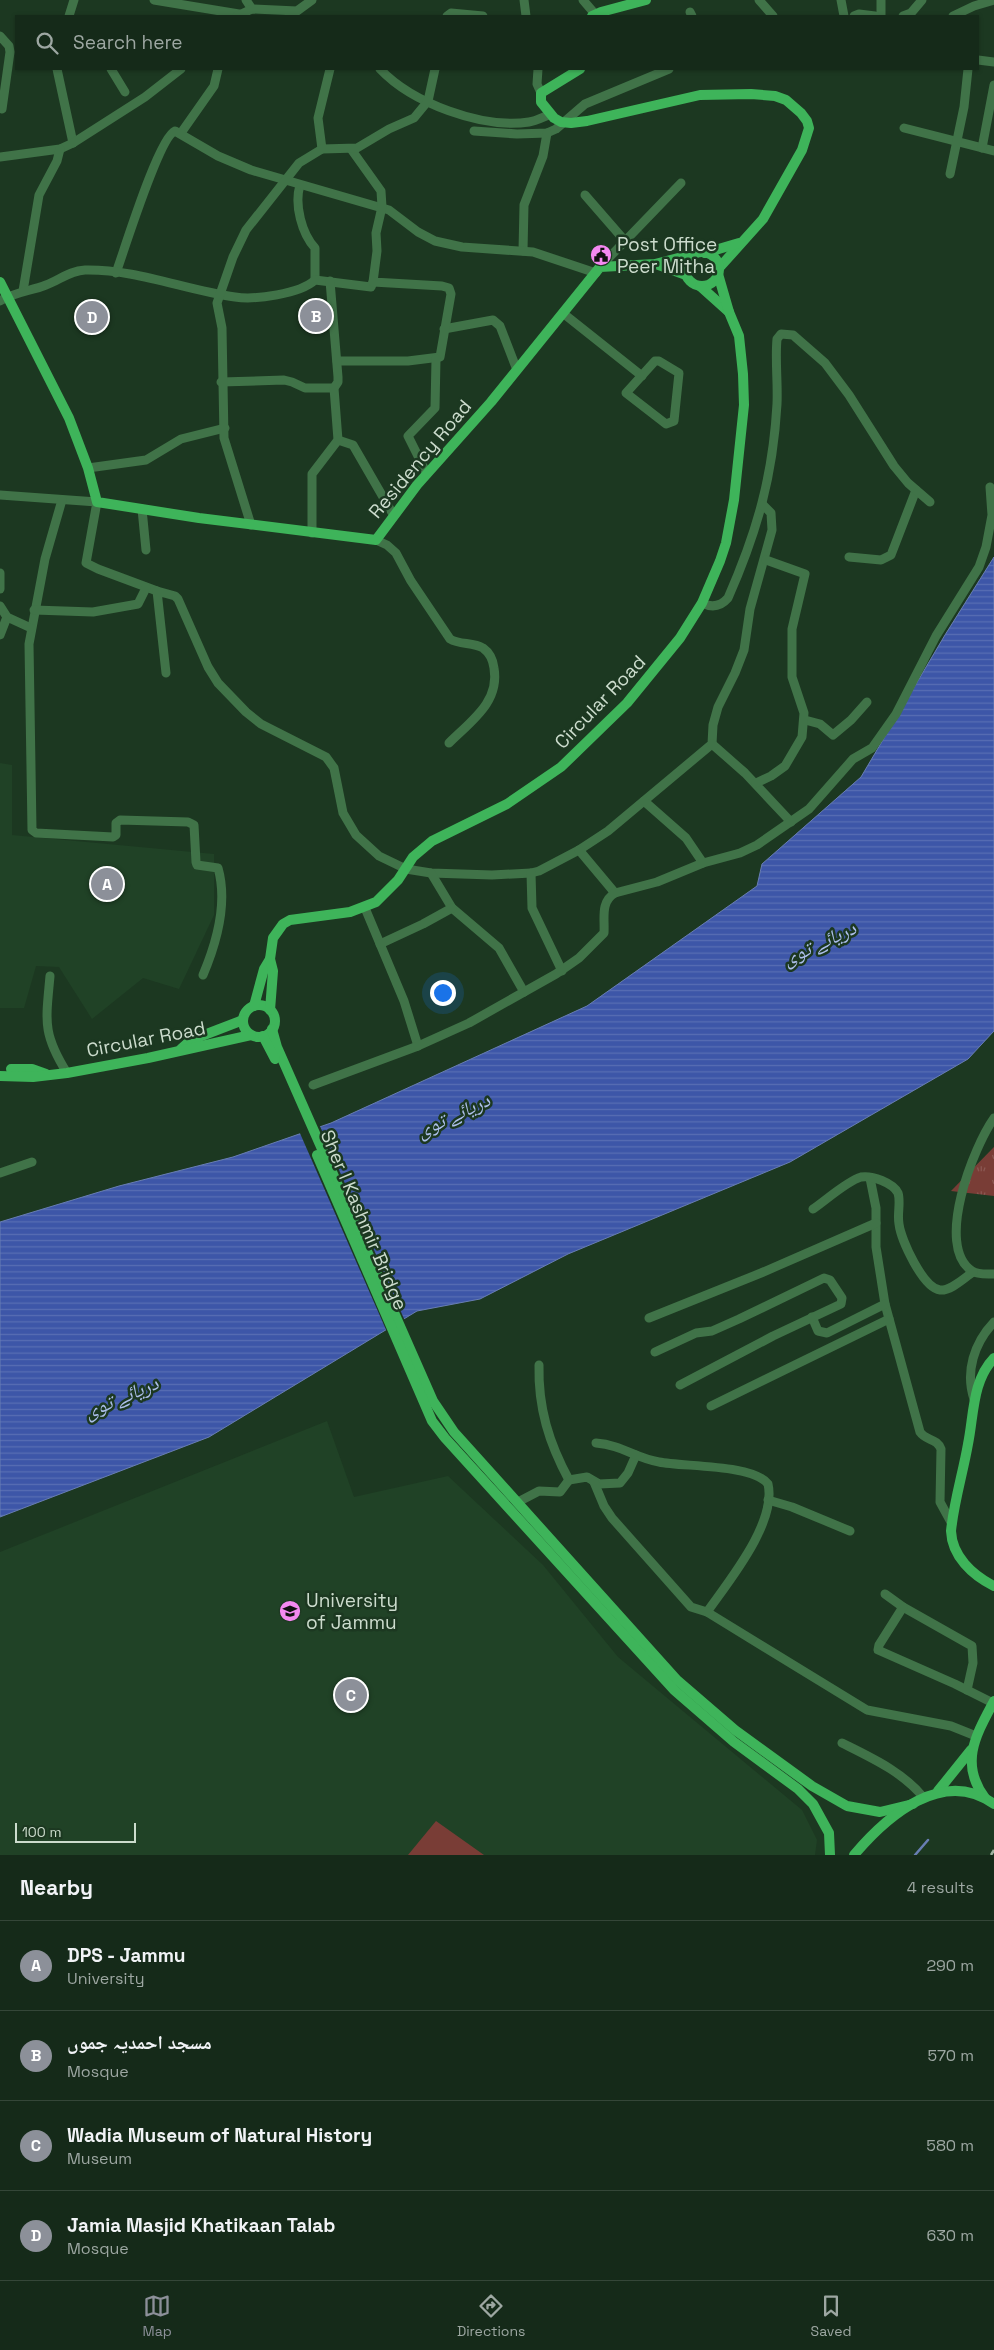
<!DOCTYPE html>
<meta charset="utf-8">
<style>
:root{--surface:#152a19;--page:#223626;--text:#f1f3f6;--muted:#9da7a2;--line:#344638;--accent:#8c9099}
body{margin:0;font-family:"Space Grotesk","Noto Naskh Arabic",sans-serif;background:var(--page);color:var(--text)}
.scale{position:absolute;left:15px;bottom:12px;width:121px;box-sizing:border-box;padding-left:5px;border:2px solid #ccdccd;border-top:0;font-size:14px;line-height:18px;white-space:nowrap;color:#ccdccd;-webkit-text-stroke:4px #1c3821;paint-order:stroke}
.you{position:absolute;left:442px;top:992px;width:18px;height:18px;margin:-12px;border:4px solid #fff;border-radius:50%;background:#1a73e8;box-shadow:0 0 0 8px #1a73e833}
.badge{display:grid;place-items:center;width:32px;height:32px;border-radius:50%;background:var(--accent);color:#fff;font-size:16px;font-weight:700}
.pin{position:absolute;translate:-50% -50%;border:2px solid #fff;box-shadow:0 1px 5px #0006}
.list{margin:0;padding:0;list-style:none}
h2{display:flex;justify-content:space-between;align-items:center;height:65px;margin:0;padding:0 20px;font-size:21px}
h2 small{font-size:16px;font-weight:400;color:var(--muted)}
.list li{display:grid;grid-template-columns:32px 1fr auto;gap:15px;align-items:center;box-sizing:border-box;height:90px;padding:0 20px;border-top:1px solid var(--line)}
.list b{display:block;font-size:19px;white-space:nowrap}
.list p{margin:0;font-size:16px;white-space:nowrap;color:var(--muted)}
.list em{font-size:16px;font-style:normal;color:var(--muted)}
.icon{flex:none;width:28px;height:28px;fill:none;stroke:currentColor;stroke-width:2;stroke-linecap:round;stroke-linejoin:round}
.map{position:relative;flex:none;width:994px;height:1855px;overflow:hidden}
.search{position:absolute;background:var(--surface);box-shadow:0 1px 4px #0004;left:15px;right:15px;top:15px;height:55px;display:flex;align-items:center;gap:12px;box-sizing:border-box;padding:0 18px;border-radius:0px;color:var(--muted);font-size:19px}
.sheet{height:425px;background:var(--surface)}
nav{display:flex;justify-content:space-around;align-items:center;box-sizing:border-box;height:70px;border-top:1px solid var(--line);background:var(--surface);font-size:14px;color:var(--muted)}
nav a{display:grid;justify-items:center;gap:2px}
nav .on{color:var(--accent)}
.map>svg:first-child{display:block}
.built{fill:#204226}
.grass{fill:url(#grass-tufts)}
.garden{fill:#793d36}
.water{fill:url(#water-rules);stroke:#687eb3}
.pier{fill:#1c3821}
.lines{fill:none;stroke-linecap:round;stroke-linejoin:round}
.stream{stroke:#687eb3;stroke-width:2.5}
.minor{stroke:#407348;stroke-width:9}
.major{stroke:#3eb45a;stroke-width:10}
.rail{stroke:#9eb1a0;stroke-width:2.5;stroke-dasharray:9 9;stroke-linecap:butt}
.labels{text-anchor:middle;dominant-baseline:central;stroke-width:5;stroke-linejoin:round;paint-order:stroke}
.poi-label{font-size:19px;fill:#ccdccd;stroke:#1c3821;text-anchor:start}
.street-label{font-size:19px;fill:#ccdccd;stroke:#1c3821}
.water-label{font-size:20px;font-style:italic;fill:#adbfeb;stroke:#1c3821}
</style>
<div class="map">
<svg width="994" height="1855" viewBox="0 0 994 1855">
<defs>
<pattern id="grass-tufts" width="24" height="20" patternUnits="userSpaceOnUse" patternTransform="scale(1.25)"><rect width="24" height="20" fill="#793d36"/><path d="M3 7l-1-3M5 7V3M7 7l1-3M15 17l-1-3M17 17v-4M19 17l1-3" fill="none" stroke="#8b5852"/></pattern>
<pattern id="water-rules" width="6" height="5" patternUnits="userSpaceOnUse" patternTransform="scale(1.25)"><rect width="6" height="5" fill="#3d56a8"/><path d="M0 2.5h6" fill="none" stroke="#586eb3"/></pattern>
</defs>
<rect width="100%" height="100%" fill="#1c3821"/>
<g class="built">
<path d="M0,763L12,765V835L214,854V915L179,989L143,978L92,1019L59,967L36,966L24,1008H0Z"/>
<path d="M327,1421L354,1497L448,1476L543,1565L618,1657L802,1810L817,1840L815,1855H0V1552Z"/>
</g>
<path class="grass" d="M994,1147V1196L951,1191Z"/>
<path class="garden" d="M436,1821L484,1855H408Z"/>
<path class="water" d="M994,557V1031L968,1059L790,1162L568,1254L480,1299L417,1311L209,1437L0,1517V1222L119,1186L233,1157L331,1123L587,1006L757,886L762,864L861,777L945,635Z"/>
<path class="pier" d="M319,1124L405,1321L387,1332L299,1131Z"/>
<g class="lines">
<path class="stream" d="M915,1855L928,1840"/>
<g class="minor">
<path d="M154,0L239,14"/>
<path d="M246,0L252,9"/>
<path d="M524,0L526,16"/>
<path d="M583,0L595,14"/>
<path d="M759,0L773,16"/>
<path d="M841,0L844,16"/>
<path d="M881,0V16"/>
<path d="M690,12L692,16"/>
<path d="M69,16L74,0"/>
<path d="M237,16L252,9L297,11L312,0"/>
<path d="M447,16L451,13L483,16"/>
<path d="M854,16L859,14L875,16"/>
<path d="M903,16L911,13L922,0"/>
<path d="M953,16L974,6L994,0"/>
<path d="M0,36L9,46L10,52L2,109"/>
<path d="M978,60L994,62"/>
<path d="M57,69L73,143"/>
<path d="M111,69L125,92"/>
<path d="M380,69C412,103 482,129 529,122C536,121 543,117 551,114"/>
<path d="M538,69L537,84L541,93"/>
<path d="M904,128L994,151"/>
<path d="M474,131L517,134L547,133L556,129L585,104L669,69"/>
<path d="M181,133L214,86L218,69"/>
<path d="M982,148L994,85"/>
<path d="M322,149L318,118L330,69"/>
<path d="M0,157L60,149L73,143L145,97L181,69"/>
<path d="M950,174L964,107L968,69"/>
<path d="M300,185C294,205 302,234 315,248V280"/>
<path d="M585,195L625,241"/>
<path d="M523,251L524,205L543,156L547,133"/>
<path d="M600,267L681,183"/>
<path d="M116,273C124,251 159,137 175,131L218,156L251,170L389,210L418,232L435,241L462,247L533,252L596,273"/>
<path d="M23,291L39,195L57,161L60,149"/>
<path d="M0,301C15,292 31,291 46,285C60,280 69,271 85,270C136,269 185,290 235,297C255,300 300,294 315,280L371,287L373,282"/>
<path d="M564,314L642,376"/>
<path d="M444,329L493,320L500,326L517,370"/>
<path d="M337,361H408L440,357L451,294L449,288L442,286L373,282L377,251L376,233L382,207L381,191L351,149"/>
<path d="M655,361H659L679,373L674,421L666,424L626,393Z"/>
<path d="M221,382L284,380L292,382L305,388H334"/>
<path d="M338,440L353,445L394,516"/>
<path d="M88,468L146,460L181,439L225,428"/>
<path d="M427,474L408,436L435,408L436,359"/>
<path d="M0,495L97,502L86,563L98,569L157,591"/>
<path d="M62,500L45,559L29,644L32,830L36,833L113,837L116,835V823L120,820L188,822L194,825L196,862L197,865L218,868C228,903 217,942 203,975"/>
<path d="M142,509L146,550"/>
<path d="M251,525L224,438L222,328L217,303L233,257L246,230L299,163L322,149L357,148L389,129L414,118L428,101L435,69"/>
<path d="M312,533V474L338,440L334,388L338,382V377L330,281"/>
<path d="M376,540L387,545L396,553L411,581L450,639C460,645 473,642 483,648C490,653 493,660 494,668C500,702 471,721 449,743"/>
<path d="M849,557L881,560L891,555L916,490"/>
<path d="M0,573V589"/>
<path d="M702,603C712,608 721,606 728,598C757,532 773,476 777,404C778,382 775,360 777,339L781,334L793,335L825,363L849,395L894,466L908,483L930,502"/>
<path d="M0,606L7,617L31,628"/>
<path d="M34,610L93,612L138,604L146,588"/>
<path d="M0,635L7,617"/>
<path d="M166,673L157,591L175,596L178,599L208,667L218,683L246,712L261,724L326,757L334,768L343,813L356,835L379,856L406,869L431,873L492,875L531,873L539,871L579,850L608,831L712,744L713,725L718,707L735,673L744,650L750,609L772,530L771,513L763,505"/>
<path d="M805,720L820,724L833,735L851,720L867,702"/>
<path d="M712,744L745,773L791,822"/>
<path d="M756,783L771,776L785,766L802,737L804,713L792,677V629L805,574L766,560"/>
<path d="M644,801L686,838L703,863"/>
<path d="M579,850L615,893"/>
<path d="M431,873L452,908L499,948L524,992"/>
<path d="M531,873L532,908L562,971"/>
<path d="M365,908L404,1001L418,1046"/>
<path d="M380,944L423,924L452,908"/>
<path d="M50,976C46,1021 42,1033 67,1073"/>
<path d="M313,1085L418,1046L469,1023L556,974L579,958L604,933C605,918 600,902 615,893L657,882L703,863L740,853L757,845L809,809L853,759L872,748L896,714L936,636L979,567L986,547L992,515L990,487"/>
<path d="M994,1118C974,1146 934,1246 972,1271C978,1275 987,1274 994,1274"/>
<path d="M0,1173L32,1162"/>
<path d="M870,1178L876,1208V1247L885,1304L920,1432C926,1441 937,1438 941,1449L940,1502L952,1524"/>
<path d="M813,1209C825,1201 847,1181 861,1177C872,1175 893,1183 898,1193C901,1202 897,1214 899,1224C901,1240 923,1288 940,1290C951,1291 964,1278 973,1272"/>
<path d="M812,1317L818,1331L827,1333L885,1304"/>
<path d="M649,1318L761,1273L876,1223"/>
<path d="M655,1352L696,1333L712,1331L739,1319L824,1278L830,1280L842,1298L841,1304L773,1336L680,1385"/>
<path d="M539,1365C538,1408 549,1443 569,1480L587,1477L599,1484L620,1483L628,1473L636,1455"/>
<path d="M974,1399C965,1372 974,1343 994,1322"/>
<path d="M711,1406L889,1319"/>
<path d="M596,1443C622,1445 635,1458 659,1462C683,1467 753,1464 768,1484C777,1523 728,1582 707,1612"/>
<path d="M594,1482L604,1506L612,1518L691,1607L707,1612L867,1710L951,1726L976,1736"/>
<path d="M768,1500L792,1507L850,1531"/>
<path d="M518,1502L539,1491L560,1492L569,1480"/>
<path d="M885,1594L903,1607L972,1646L973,1663L967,1690"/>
<path d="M903,1607L879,1645L878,1650L955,1684L993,1703"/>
<path d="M842,1743C872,1758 903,1772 924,1798"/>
</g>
<g class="major">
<path d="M592,16L601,12L646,0"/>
<path d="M580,69L541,93V102L554,118L561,122L571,123L587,121L700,95L751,94L775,96L786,100L801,113L807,121L809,128L802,150L763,219L719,268"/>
<circle cx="702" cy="269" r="17"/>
<path d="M705,253L739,243"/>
<path d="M656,264L686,275"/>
<path d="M0,282L69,418L88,468L97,502L199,518L376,540L417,485L491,402L600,267L655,264L694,254"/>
<path d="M700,286L729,312"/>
<circle cx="259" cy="1021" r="16"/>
<path d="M254,1006L264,969L270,959"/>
<path d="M270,1010L273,971L270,959L273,938L283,924L290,920L350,912L376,902L398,880L413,857L432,841L507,804L561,767L627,703L680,638L702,603L720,561L726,543L734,500L744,405L743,374L739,336L729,312L718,274"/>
<path d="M272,1029L277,1047L433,1401L454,1432L677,1680L735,1730L812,1786L847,1806L880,1812L913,1804"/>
<path d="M263,1036L275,1059"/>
<path d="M181,1049L191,1040L243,1020"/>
<path d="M11,1069H32L46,1074"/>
<path d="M0,1076L33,1077L67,1073L148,1058L251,1035"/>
<path d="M317,1155L432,1421L445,1438L674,1690L734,1742L798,1789L813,1804L829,1833L830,1855"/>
<path d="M994,1358C972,1381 974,1415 968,1444C963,1473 954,1501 951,1531C952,1556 972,1575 994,1586"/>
<path d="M938,1791L971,1750"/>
<path d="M985,1798C959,1763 976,1735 994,1701"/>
<path d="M854,1855C887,1816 943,1767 994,1804"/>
</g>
<path class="rail" d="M991,1855L994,1850"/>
</g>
<defs>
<g id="civic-disc" transform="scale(1.125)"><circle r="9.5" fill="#f489f1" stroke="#1c3821"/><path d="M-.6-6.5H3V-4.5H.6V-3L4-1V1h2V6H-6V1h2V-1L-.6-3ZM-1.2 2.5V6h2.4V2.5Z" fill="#111"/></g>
<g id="university-disc" transform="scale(1.125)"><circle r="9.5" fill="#f489f1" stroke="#1c3821"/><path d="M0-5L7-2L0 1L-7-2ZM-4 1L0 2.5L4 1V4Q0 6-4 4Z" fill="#111"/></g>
</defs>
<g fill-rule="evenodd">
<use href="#civic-disc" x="601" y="255"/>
<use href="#university-disc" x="290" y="1611"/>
</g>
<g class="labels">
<g class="poi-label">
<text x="617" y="244">Post Office<tspan x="617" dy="22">Peer Mitha</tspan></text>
<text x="306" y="1600">University<tspan x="306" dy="22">of Jammu</tspan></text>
</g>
<g class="street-label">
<text transform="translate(420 459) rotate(-50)">Residency Road</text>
<text transform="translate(600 702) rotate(-46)">Circular Road</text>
<text transform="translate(146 1039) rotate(-11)">Circular Road</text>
<text transform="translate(364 1220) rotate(67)">Sher I Kashmir Bridge</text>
</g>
<g class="water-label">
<text transform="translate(819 943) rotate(-25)">دریائے توی</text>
<text transform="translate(453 1115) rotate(-25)">دریائے توی</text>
<text transform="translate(121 1397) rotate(-23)">دریائے توی</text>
</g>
</g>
</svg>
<div class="scale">100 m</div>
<div class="you"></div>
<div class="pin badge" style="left:107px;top:884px">A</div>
<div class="pin badge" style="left:316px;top:316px">B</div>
<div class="pin badge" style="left:351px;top:1695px">C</div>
<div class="pin badge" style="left:92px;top:317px">D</div>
<div class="search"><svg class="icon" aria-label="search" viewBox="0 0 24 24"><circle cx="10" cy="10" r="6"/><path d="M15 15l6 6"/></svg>Search here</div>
</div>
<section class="sheet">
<h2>Nearby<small>4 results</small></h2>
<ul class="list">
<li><span class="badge">A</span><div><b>DPS - Jammu</b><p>University</p></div><em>290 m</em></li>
<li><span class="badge">B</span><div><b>مسجد احمدیہ جموں</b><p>Mosque</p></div><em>570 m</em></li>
<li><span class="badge">C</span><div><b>Wadia Museum of Natural History</b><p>Museum</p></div><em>580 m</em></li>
<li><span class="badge">D</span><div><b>Jamia Masjid Khatikaan Talab</b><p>Mosque</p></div><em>630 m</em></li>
</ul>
</section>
<nav>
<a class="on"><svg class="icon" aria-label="map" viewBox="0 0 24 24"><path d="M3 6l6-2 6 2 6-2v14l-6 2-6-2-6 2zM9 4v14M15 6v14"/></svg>Map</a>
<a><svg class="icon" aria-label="directions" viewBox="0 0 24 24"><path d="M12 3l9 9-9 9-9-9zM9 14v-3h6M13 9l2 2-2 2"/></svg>Directions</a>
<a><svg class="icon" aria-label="saved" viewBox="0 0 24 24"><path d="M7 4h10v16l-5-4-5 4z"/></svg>Saved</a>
</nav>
